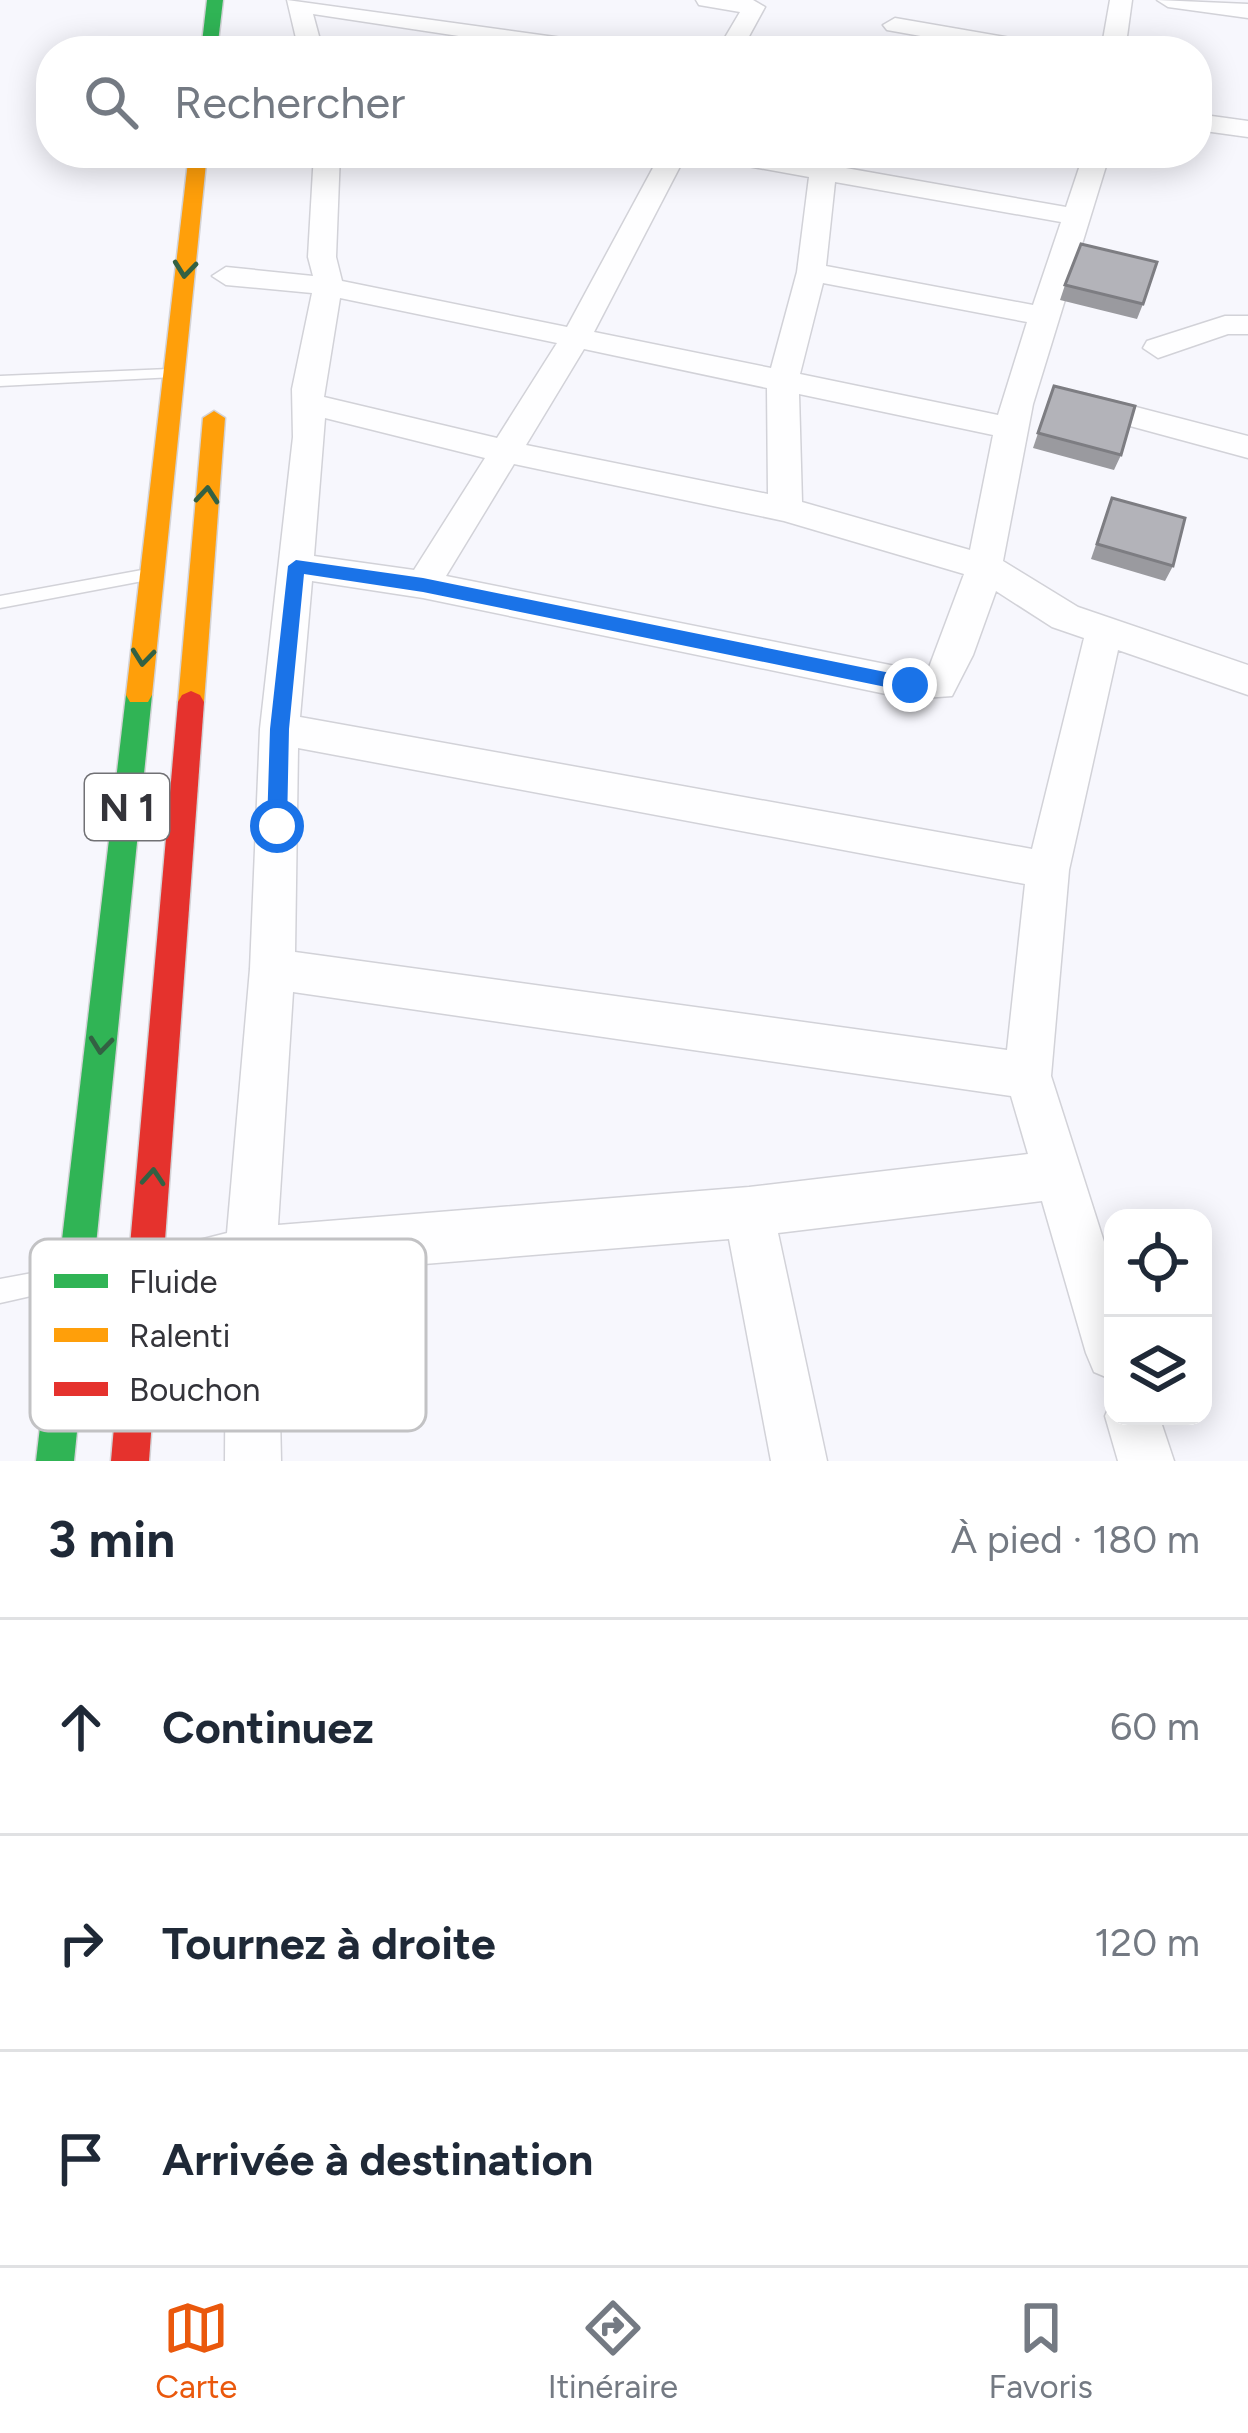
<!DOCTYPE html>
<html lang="fr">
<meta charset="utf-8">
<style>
:root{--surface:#fff;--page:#f6f6f7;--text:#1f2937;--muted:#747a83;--line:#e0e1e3;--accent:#ea580c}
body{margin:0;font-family:Figtree,sans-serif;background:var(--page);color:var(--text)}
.controls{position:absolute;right:36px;bottom:36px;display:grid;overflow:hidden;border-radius:24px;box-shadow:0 6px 30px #0003}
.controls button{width:108px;height:108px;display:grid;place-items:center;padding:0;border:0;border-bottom:3px solid var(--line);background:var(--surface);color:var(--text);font:60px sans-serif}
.stop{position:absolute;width:36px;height:36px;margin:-27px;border:9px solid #1a73e8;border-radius:50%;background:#fff}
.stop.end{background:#1a73e8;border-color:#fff;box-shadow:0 3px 12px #0008}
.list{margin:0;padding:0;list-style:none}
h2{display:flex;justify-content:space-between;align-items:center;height:156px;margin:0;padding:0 48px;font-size:51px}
h2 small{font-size:39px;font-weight:400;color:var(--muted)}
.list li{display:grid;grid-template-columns:78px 1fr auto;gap:36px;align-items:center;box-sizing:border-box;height:216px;padding:0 48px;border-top:3px solid var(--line)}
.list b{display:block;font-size:45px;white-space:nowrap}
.list em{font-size:39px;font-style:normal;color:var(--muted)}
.icon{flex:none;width:66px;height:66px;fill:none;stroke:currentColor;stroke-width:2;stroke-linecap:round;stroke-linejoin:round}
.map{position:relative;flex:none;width:1248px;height:1461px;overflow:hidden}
.search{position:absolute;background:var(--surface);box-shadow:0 6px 30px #0003;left:36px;right:36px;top:36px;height:132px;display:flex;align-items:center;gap:30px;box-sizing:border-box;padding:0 42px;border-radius:48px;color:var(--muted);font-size:45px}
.sheet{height:804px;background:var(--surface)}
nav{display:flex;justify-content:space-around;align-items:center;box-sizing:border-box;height:168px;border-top:3px solid var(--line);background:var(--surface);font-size:33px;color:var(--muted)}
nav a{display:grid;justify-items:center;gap:6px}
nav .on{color:var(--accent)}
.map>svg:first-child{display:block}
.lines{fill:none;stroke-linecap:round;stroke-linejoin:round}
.lane-casing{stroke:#d2d2d8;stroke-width:3}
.street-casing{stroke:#d2d2d8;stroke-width:3}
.fast-casing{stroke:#d3d3d7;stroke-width:3}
.slow-casing{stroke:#d3d3d7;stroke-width:3}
.jam-casing{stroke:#d3d3d7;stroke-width:3}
.lane{fill:#fefeff;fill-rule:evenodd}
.street{fill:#fefeff;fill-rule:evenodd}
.fast{fill:#30b455;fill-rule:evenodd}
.slow{fill:#ff9f0a;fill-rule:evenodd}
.jam{fill:#e5322d;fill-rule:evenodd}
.wall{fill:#9a9a9f}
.building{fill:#b3b3b9;stroke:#7d7d82;stroke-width:3}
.oneway{stroke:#336143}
.route{fill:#1a73e8}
.labels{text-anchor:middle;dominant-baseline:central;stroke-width:12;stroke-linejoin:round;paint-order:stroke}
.shield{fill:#fff;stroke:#717175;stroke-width:3}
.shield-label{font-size:39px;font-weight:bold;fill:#34343a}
.key{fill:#fff;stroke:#c2c2c4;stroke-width:3}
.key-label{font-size:33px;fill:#34343a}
</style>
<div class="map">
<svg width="1248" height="1461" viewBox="0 0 1248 1461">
<rect width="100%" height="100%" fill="#f7f7fd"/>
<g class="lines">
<g class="lane-casing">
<g id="lane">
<path d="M169,369L174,371V377L0,386V376Z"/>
<path d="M142,570L150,576L148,580L0,608V596Z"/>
<path d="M54,1269L62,1273L66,1281L62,1289L0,1303V1279Z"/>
</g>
</g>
<g class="street-casing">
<g id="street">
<path d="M287,0L606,44L618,51H559L313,14L323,51H299Z"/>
<path d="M696,0H753L765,7L741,51H717L740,12L699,5Z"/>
<path d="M1110,0H1132L1125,51H1101Z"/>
<path d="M1157,0L1248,4V18L1168,7Z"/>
<path d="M895,18L1046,44L1058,51H1005L887,30L883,25Z"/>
<path d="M1197,114L1248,121V137L1197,130Z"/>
<path d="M314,153H340L336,257L342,281L567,327L661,153H687L594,332L771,368L797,272L809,177L720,161L707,153H764L816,162L820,153H846L840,167L1066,207L1084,153H1110L1033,404L1003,561L1078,607L1248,665V695L1118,650L1069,870L1051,1076L1113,1270V1380L1094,1372L1086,1353L1042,1201L778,1233L827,1461H771L729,1239L277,1276L281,1461H225L226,1284L146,1302L128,1294L120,1276L128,1258L227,1233L250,969L260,729L293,437L292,389L312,293L226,285L212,276L226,267L313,276L308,257ZM835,182L1061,222L1033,305L826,266ZM823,283L1027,322L998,415L800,374ZM340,298L557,343L497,438L324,397ZM584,349L767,388L768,494L526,445ZM799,394L993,435L970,550L802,502ZM325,418L485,458L414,570L314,556ZM514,464L784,521L964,574L928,670L910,669L446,576ZM312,581L423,598L910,699L952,696L973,655L996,591L1052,627L1084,638L1032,849L300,717ZM298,748L1025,884L1007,1050L295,952ZM293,992L1011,1096L1028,1154L749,1187L278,1225Z"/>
<path d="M1225,316H1248V334H1228L1158,358L1143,348L1147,341Z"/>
<path d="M1082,393L1248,436V458L1071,410L1066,403L1071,396Z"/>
<path d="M1113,1397V1416H1159L1174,1461H1118L1105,1416Z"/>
</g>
</g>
<g class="fast-casing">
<g id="fast">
<path d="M207,0H223L217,51H201Z"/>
<path d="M139,685L148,688L152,695L74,1461H36L126,695L130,688Z"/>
</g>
</g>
<g class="slow-casing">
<g id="slow">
<path d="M189,153H207L152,695L148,702H130L126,695Z"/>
<path d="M214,411L225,418L204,702L200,709H182L178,702L203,418Z"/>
</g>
</g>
<g class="jam-casing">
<path id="jam" d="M191,691L200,695L204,702L149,1461H111L178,702L182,695Z"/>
</g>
<use href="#lane" class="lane"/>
<use href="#street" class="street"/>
<use href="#fast" class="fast"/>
<use href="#slow" class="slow"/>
<use href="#jam" class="jam"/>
</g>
<g class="wall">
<path d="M1065,285L1143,304L1137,319L1060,300Z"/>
<path d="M1054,386L1121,455L1114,470L1033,448Z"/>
<path d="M1112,498L1173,566L1165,581L1091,559Z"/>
</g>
<g class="building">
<path d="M1081,244L1157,262L1143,304L1065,285Z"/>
<path d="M1054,386L1135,406L1121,455L1038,433Z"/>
<path d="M1112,498L1185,518L1173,566L1097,544Z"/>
</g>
<defs><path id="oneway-chevron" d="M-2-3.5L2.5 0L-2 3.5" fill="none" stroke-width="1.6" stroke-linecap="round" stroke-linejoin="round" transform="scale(3)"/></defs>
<g class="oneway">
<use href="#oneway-chevron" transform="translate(185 269) rotate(96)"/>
<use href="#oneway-chevron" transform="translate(207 495) rotate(-85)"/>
<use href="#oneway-chevron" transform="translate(143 657) rotate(96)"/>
<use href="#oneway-chevron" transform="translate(101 1045) rotate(96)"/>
<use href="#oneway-chevron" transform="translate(153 1177) rotate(-86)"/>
</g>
<path class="route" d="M296,560L423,578L910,677L920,685L910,692L423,592L304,574L289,729L287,826L277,835L267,826L270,729L288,566Z"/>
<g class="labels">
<rect class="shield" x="85" y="774" width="84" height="66" rx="9"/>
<g class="shield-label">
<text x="127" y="807">N 1</text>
</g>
</g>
<rect x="30" y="1239" width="396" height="192" rx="18" class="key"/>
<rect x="54" y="1274" width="54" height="14" fill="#30b455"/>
<rect x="54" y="1328" width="54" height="14" fill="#ff9f0a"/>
<rect x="54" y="1382" width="54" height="14" fill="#e5322d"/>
<g class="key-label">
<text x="129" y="1293">Fluide</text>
<text x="129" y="1347">Ralenti</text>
<text x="129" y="1401">Bouchon</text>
</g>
</svg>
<div class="controls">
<button><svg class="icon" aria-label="locate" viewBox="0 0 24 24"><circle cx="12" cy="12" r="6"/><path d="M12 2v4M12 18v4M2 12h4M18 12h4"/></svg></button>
<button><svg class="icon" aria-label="layers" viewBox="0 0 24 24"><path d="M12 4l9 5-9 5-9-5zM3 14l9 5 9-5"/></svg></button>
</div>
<div class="stop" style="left:277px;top:826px"></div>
<div class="stop end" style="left:910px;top:685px"></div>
<div class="search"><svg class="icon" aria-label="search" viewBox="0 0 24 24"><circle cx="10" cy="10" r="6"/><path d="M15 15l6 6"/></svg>Rechercher</div>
</div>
<section class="sheet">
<h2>3 min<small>À pied · 180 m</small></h2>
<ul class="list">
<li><svg class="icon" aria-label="ahead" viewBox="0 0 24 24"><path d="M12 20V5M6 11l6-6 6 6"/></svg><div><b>Continuez</b></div><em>60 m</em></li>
<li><svg class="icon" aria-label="right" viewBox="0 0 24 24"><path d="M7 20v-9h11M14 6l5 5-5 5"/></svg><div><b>Tournez à droite</b></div><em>120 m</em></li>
<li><svg class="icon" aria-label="arrive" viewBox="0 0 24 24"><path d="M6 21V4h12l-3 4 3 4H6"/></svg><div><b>Arrivée à destination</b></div></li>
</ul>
</section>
<nav>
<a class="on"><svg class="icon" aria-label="map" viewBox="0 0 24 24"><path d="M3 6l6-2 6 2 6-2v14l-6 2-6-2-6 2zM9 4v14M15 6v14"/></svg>Carte</a>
<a><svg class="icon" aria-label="directions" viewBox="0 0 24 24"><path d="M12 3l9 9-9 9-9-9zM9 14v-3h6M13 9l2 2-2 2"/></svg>Itinéraire</a>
<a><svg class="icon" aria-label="saved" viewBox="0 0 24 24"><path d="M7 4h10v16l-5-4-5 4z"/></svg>Favoris</a>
</nav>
